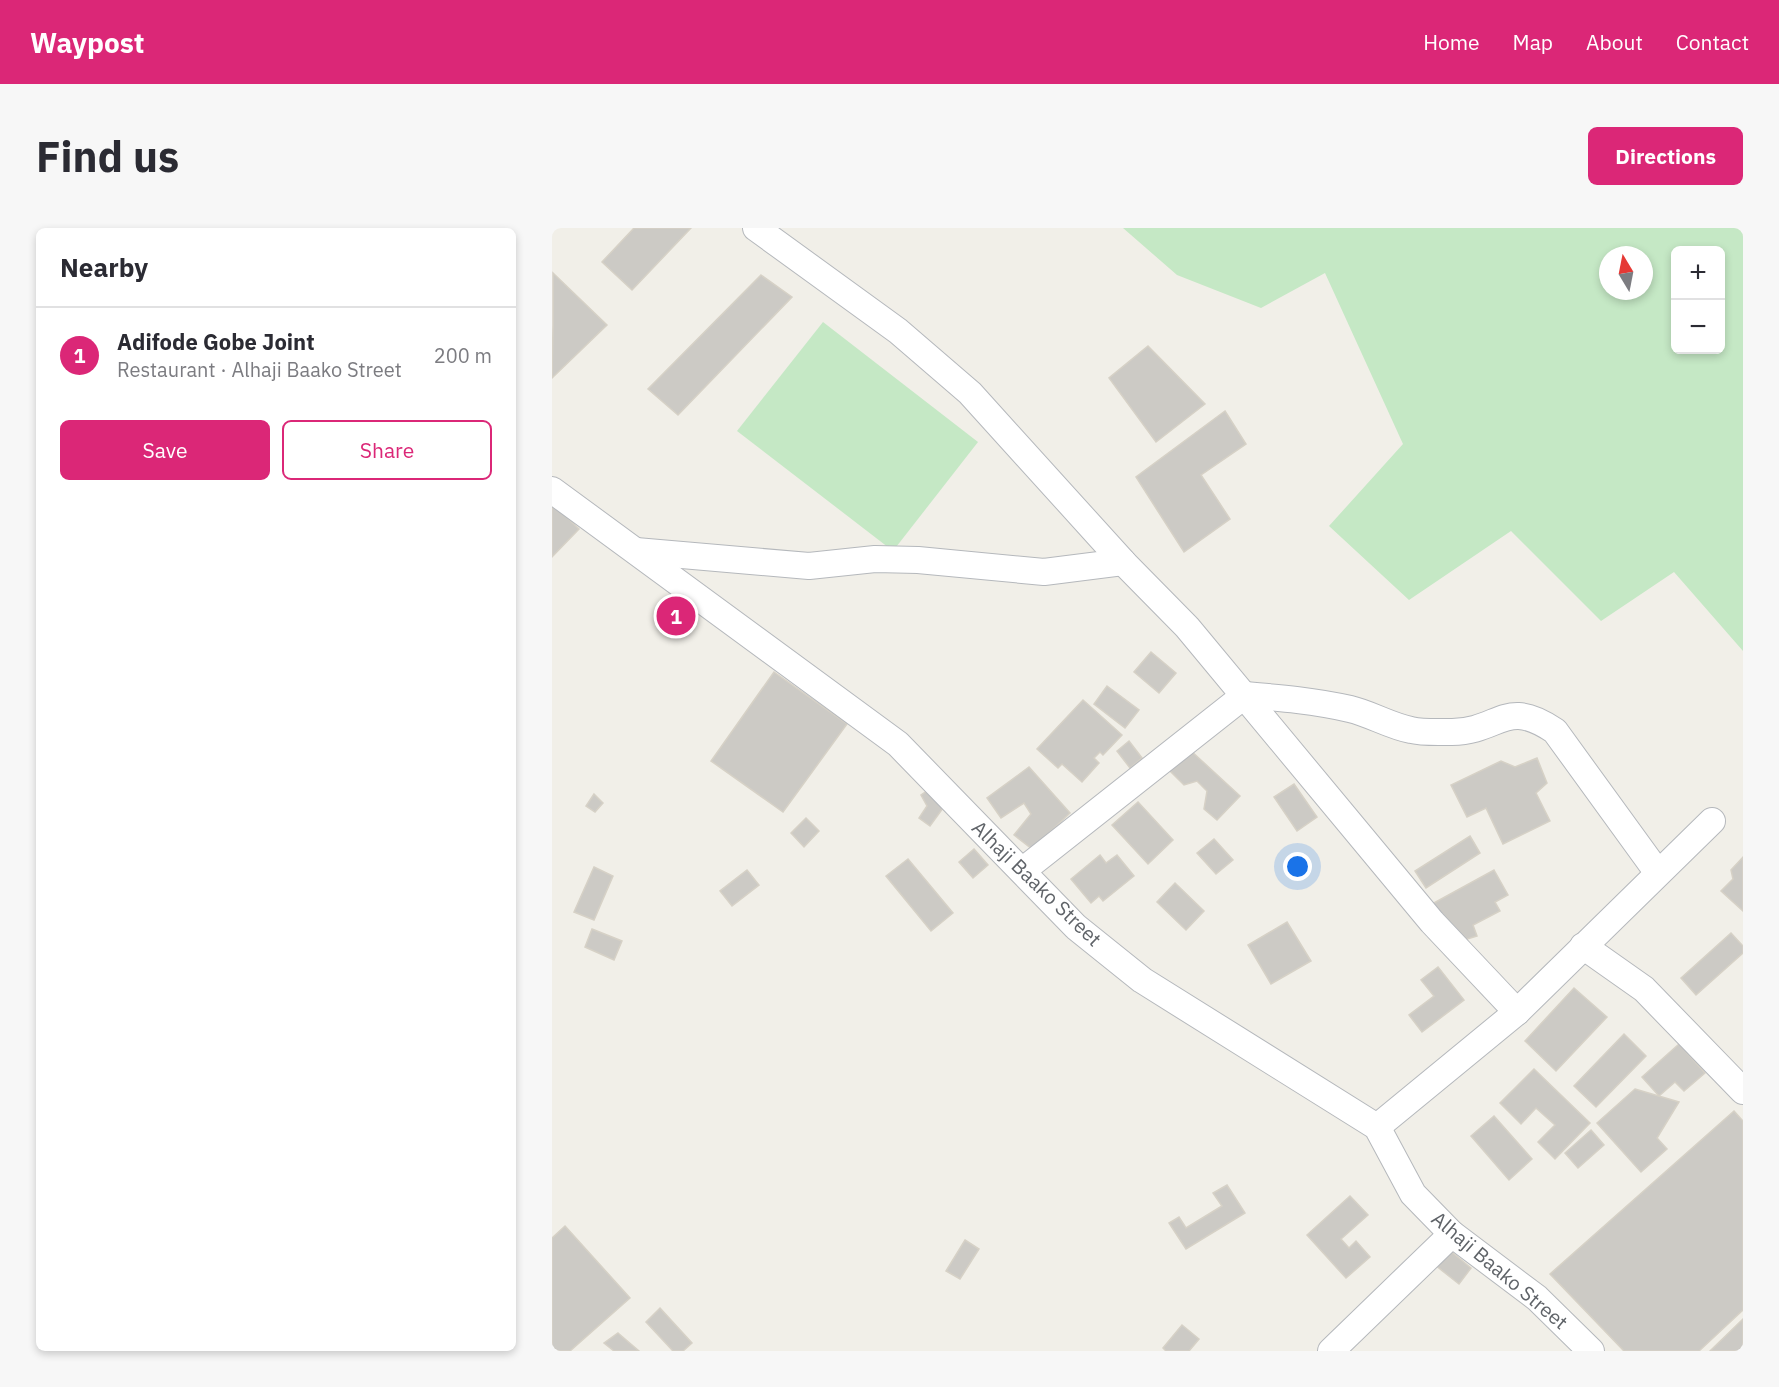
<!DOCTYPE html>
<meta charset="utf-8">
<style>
:root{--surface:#fff;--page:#f7f7f7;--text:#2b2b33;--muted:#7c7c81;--line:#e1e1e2;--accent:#db2777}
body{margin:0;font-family:"IBM Plex Sans",sans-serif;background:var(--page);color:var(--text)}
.controls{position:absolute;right:18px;top:18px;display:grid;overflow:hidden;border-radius:9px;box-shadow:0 3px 9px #0003}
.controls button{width:54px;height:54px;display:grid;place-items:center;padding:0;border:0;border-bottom:2px solid var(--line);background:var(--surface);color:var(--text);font:30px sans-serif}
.compass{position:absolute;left:1047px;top:18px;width:54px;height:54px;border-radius:50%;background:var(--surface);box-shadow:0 3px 9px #0003;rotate:350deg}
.you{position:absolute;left:746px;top:639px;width:21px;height:21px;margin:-15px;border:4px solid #fff;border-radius:50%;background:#1a73e8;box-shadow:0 0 0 9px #1a73e833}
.badge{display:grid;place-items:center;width:39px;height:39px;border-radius:50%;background:var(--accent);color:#fff;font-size:20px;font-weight:700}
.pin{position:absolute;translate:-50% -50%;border:3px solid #fff;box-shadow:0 2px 6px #0006}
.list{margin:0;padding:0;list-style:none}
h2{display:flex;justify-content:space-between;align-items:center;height:78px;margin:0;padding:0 24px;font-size:26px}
h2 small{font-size:20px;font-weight:400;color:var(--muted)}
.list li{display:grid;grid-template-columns:39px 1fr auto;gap:18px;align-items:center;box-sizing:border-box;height:96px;padding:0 24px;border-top:2px solid var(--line)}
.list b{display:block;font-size:22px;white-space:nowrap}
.list p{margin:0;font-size:20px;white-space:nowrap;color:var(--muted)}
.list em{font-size:20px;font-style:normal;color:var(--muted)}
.actions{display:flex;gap:12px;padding:18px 24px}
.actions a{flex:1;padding:14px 0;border:2px solid var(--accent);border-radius:9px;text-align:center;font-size:21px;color:var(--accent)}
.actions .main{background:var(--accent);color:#fff}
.map{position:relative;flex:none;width:1191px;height:1123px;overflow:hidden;border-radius:9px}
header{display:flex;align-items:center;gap:36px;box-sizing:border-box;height:84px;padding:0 30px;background:var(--accent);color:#fff}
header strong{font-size:28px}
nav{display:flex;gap:33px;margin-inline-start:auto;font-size:21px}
.intro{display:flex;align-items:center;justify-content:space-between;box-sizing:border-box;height:144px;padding:0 36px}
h1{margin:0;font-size:42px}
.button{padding:15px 27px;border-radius:9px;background:var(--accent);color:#fff;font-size:21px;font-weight:700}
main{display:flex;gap:36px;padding:0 36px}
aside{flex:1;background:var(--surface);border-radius:9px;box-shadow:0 3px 9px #0003}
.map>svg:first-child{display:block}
.green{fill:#c5e8c5;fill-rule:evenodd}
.building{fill:#cccac5;stroke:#d6d1c6;stroke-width:1.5}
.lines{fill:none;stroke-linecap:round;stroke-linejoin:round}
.street-casing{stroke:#b5b8bc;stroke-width:28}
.street{stroke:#fff;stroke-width:26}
.labels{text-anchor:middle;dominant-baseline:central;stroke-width:4.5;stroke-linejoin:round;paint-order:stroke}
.street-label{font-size:20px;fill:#5f6368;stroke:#fff}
</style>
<header>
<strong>Waypost</strong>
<nav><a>Home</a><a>Map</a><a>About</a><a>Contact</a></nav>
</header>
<div class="intro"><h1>Find us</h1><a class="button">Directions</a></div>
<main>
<aside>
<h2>Nearby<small></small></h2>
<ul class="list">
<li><span class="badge">1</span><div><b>Adifode Gobe Joint</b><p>Restaurant · Alhaji Baako Street</p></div><em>200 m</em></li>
</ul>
<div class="actions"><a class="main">Save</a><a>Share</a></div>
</aside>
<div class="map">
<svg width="1191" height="1123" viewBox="0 0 1191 1123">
<rect width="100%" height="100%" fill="#f1efe8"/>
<g class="green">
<path d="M571,0H1191V423L1122,344L1049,393L959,303L857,372L777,298L851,216L773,45L709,80L625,47ZM1124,22H1168V122H1124ZM1056,27H1092V63H1056Z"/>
<path d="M271,94L426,214L341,323L185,203Z"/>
</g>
<g class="building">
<path d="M82,0H139L80,62L50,34Z"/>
<path d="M1,45L55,97L0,150L1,97Z"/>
<path d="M209,47L240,69L126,187L96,161Z"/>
<path d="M596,118L653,176L604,214L557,150Z"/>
<path d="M673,183L694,216L649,247L678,291L632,324L584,249Z"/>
<path d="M0,275L27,301L0,329Z"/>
<path d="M125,378L135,388L124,399L114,388Z"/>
<path d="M599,424L624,445L607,465L582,444Z"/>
<path d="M222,444L295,496L231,584L159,533Z"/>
<path d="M555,458L587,482L573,500L542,476Z"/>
<path d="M531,472L570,507L551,527L548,524L542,530L547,535L530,554L510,536L506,540L485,521Z"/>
<path d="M577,513L590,530L578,540L565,523Z"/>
<path d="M638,522L688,568L665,592L652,581L655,563L645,553L632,557L618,543Z"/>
<path d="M985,530L995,555L984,565L998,593L951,616L934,580L915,589L899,557L949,533L963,539Z"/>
<path d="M477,539L518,585L480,621L462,607L479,586L472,575L449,590L435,570Z"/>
<path d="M742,556L765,589L745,603L722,569Z"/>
<path d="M375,563L394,576L378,598L367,590L375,578L369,567Z"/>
<path d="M42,566L51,575L43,584L34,578Z"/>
<path d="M586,574L621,612L596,636L560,597Z"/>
<path d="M254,590L267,603L252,619L239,605Z"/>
<path d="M918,608L928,625L874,660L863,643Z"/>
<path d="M662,611L681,632L664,646L645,625Z"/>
<path d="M422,621L436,637L421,650L407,634Z"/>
<path d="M548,627L554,635L565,627L582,648L551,673L547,668L539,675L519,651Z"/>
<path d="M1191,629V683L1169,663L1181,651L1179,642Z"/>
<path d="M356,631L401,685L379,703L334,648Z"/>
<path d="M42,639L61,648L42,692L22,684Z"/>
<path d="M195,642L207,657L180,678L168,663Z"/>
<path d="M942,642L956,667L943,674L948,683L921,697L925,708L909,713L880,676Z"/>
<path d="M623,655L652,683L634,702L605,674Z"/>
<path d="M735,694L759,733L719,756L696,717Z"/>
<path d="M40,701L70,713L62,732L33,719Z"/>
<path d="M1179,705L1191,718V725L1144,767L1129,750Z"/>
<path d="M886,739L912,772L870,804L857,787L882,768L869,752Z"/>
<path d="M1022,760L1055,789L1004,843L973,813Z"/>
<path d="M1072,806L1094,828L1044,879L1022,858Z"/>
<path d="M1127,816L1153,845L1132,863L1123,854L1107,868L1090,849Z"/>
<path d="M982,841L1038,895L1003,931L986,914L1003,897L984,880L969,896L948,875Z"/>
<path d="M1083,861L1127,874L1105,910L1115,921L1089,944L1045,895Z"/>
<path d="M1182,883L1191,893V1082L1147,1123H1072L998,1046Z"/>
<path d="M942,888L980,931L957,952L919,908Z"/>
<path d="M1039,902L1052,917L1026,940L1013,925Z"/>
<path d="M675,957L693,985L634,1021L617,995L627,989L634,1000L670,978L661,965Z"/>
<path d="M798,968L816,987L789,1011L797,1020L804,1013L818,1029L794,1050L755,1007Z"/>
<path d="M13,998L78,1070L18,1123H0V1010Z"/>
<path d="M413,1012L427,1021L408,1051L394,1043Z"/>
<path d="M896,1021L919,1040L907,1056L883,1037Z"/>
<path d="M108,1080L140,1115L131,1123H121L94,1094Z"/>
<path d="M1191,1091V1123H1158Z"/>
<path d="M630,1097L647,1111L637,1123H614L611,1120Z"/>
<path d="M66,1105L87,1123H62L52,1115Z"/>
</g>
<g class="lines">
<g class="street-casing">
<g id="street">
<path d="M204,0L346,103L418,165L571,334L635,399L880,694L965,784"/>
<path d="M0,262L346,516L524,699L590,752L825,899L861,966L900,1006L985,1070L1039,1123"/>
<path d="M84,323L257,338L323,331L366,332L492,344L571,334"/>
<path d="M470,643L693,467C729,470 763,473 798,481C819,486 838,498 859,502C871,505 887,504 900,504C949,503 953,469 1003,503L1106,645"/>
<path d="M1031,718L1092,761L1191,863"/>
<path d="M825,899L965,784L1160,593"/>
<path d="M779,1123L900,1006"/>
</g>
</g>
<use href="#street" class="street"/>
</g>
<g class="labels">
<g class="street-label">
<text transform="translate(485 655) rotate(44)">Alhaji Baako Street</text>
<text transform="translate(948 1042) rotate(40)">Alhaji Baako Street</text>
</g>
</g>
</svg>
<div class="controls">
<button>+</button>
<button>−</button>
</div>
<svg class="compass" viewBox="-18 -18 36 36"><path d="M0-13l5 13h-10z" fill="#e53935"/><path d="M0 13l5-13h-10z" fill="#7c7c81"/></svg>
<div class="you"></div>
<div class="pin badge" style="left:124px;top:388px">1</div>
</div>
</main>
